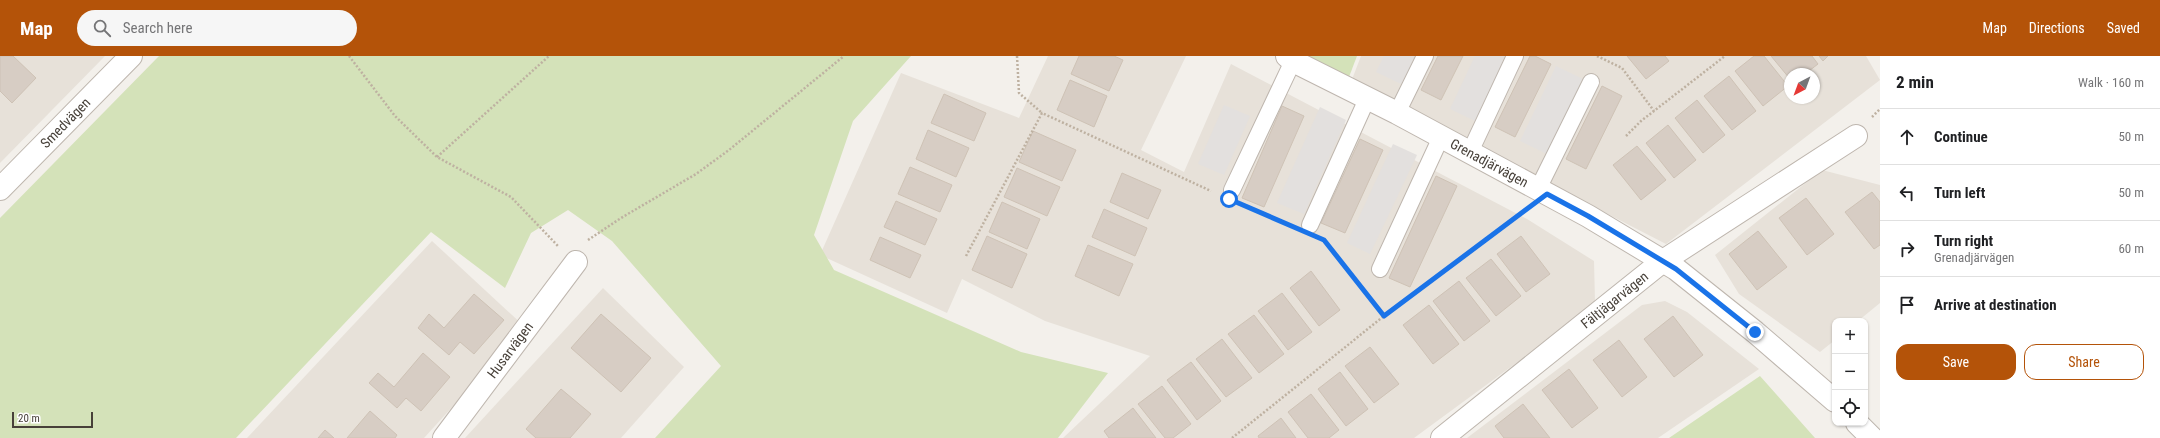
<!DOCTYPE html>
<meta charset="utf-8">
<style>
:root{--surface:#fff;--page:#f6f6f6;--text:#202124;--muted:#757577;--line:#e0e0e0;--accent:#b45309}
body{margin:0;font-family:"Roboto Condensed",sans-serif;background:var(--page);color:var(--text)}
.controls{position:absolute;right:12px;bottom:12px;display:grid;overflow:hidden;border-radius:8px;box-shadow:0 1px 3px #0004}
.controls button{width:36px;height:36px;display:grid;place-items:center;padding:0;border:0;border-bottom:1px solid var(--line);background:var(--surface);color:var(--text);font:20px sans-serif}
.compass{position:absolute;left:1784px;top:12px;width:36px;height:36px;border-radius:50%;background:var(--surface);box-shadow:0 1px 3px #0004;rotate:221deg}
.scale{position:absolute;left:12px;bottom:10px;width:81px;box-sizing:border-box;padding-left:4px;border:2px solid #474039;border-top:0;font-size:11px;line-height:14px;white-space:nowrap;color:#474039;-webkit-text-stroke:3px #fff;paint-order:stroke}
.stop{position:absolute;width:12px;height:12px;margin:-9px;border:3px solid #1a73e8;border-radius:50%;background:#fff}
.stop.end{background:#1a73e8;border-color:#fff;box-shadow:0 1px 4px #0008}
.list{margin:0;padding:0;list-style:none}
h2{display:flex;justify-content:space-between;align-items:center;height:52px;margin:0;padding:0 16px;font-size:17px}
h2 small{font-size:13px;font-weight:400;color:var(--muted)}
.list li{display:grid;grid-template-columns:26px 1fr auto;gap:12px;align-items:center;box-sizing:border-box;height:56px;padding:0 16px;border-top:1px solid var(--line)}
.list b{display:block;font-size:15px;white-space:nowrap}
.list p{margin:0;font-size:13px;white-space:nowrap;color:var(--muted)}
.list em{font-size:13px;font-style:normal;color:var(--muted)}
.actions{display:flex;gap:8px;padding:12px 16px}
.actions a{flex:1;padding:9px 0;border:1px solid var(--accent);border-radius:12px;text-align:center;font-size:14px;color:var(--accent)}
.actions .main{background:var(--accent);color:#fff}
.icon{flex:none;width:22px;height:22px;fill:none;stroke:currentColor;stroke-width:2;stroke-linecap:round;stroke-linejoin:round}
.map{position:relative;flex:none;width:1880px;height:382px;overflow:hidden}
header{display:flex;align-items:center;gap:24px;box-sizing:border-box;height:56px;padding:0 20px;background:var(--accent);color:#fff}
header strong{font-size:19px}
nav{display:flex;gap:22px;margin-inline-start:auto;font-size:14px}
.search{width:280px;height:36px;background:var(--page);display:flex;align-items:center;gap:10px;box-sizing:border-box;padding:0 14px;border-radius:22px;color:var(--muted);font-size:15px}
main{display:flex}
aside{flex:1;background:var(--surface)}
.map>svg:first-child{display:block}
.residential{fill:#e7e1d9;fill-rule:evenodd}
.green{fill:#d4e2b9}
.parking{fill:#e3e0de}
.building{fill:#d7cdc4;stroke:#cec2b5}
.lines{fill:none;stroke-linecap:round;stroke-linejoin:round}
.service-casing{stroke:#beb6ae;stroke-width:18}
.minor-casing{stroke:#beb6ae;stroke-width:24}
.path{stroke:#beb1a1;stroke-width:2.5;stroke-dasharray:2 2;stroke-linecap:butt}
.service{stroke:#fff;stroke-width:16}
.minor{stroke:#fff;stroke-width:22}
.route{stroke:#1a73e8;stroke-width:5}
.labels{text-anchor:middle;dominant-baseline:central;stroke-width:3;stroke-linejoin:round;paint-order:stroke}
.street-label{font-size:14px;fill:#474039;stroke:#fff}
</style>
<header>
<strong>Map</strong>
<div class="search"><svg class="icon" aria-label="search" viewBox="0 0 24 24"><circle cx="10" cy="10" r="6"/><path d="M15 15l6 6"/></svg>Search here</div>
<nav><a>Map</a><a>Directions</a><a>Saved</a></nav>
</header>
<main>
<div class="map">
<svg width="1880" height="382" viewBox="0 0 1880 382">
<rect width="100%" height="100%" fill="#f3f0eb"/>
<g class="residential">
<path d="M0,0H105L0,107Z"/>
<path d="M1048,0H1186L1141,94L1184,116L1231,8L1527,163L1594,205L1595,246L1569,268L1414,382H1063L1150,300L1045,265L962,223L947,257L820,199L901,17L1019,62Z"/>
<path d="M1361,0H1866L1880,24L1666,188L1351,26ZM1790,18H1814V42H1790Z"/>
<path d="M1822,114L1880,129V247L1858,265H1835V284L1820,296L1739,238L1715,199Z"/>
<path d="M432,185L525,271L424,382H247Z"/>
<path d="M603,232L684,311L621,382H465Z"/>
<path d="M1665,245L1687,256L1759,313L1658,382H1467L1642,249Z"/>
</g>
<g class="green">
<path d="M159,0H911L853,65L814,179L834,214L1021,296L1108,317L1058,382H655L721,310L612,185L568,154L531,177L505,232L431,176L236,382H0V162Z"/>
<path d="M1307,0H1357L1349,21Z"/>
<path d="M1760,320L1815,382H1668H1669Z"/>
</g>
<g class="parking">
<path d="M1384,0H1417L1403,29L1376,16Z"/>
<path d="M1475,0H1508L1477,66L1450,53Z"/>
<path d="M1556,10L1583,23L1547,98L1520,85Z"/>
<path d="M1224,49L1250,60L1224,119L1198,108Z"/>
<path d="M1320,51L1346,64L1304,158L1277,147Z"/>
<path d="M1393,88L1417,99L1370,198L1347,187Z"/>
</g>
<g class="building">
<path d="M0,0H13L36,22L12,47L0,35Z"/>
<path d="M1079,0H1114L1123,4L1109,35L1071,18Z"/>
<path d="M1438,0H1463L1441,44L1421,34Z"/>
<path d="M1530,0H1535L1551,8L1515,81L1495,71Z"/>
<path d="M1627,0H1665L1669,5L1646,23Z"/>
<path d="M1754,0H1764L1788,30L1763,50L1735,15Z"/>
<path d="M1771,0H1812L1818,8L1805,18H1790V23Z"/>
<path d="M1819,0H1828L1823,5Z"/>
<path d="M1729,20L1756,55L1732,74L1704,40Z"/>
<path d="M1070,24L1107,40L1094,71L1057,54Z"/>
<path d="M1602,30L1622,40L1586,113L1566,103Z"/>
<path d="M944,38L986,57L974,85L931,67Z"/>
<path d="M1697,44L1725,79L1703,97L1675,62Z"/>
<path d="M1282,50L1304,60L1264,151L1242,142Z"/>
<path d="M1668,69L1696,104L1674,122L1646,87Z"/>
<path d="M928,74L969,92L956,121L916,103Z"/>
<path d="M1033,75L1076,94L1062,125L1019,106Z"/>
<path d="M1360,83L1383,94L1345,177L1321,167Z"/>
<path d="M1637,90L1666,124L1641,144L1613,109Z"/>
<path d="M910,111L952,129L940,156L898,138Z"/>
<path d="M1017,112L1060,131L1047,160L1004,141Z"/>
<path d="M1122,117L1161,134L1148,163L1110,146Z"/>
<path d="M1436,120L1457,130L1410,231L1389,222Z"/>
<path d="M1872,136L1880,146V189L1874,193L1845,156Z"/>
<path d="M1806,142L1834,178L1807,199L1779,162Z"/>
<path d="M896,145L937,163L925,189L884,171Z"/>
<path d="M1002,146L1040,163L1027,193L989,176Z"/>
<path d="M1104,153L1147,172L1135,200L1092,181Z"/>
<path d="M1758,175L1787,211L1757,234L1729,198Z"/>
<path d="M987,180L1027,198L1012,232L972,214Z"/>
<path d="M1521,180L1550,218L1526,236L1497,198Z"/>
<path d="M880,181L921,199L910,222L870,204Z"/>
<path d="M1088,189L1133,208L1119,240L1075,220Z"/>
<path d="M1491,203L1521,240L1496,260L1466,222Z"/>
<path d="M1311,215L1340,254L1319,270L1290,232Z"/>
<path d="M1459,225L1490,265L1464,285L1433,245Z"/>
<path d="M1282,237L1312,276L1288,294L1258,255Z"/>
<path d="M474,238L504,264L474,298L460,286L449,299L418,272L429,258L444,272Z"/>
<path d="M1429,249L1459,288L1433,308L1403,269Z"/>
<path d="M601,258L651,302L621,336L571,292Z"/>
<path d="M1254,259L1284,298L1259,317L1228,278Z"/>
<path d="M1673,260L1703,299L1674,321L1644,283Z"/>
<path d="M1222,283L1252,322L1226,341L1196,303Z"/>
<path d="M1619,284L1647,321L1622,341L1593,304Z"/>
<path d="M1370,291L1399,328L1374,347L1345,310Z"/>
<path d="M423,297L450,321L421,355L406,342L397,352L369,327L378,317L394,331Z"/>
<path d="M1191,306L1221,345L1197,364L1167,324Z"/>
<path d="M1569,313L1598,352L1572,372L1542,334Z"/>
<path d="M1340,316L1368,353L1346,370L1318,333Z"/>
<path d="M1162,330L1191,368L1173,382H1165L1138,348Z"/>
<path d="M561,333L591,358L570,382H536L526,373Z"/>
<path d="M1311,338L1339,374L1329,382H1308L1288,356Z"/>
<path d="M1523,348L1550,382H1504L1495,370Z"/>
<path d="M1133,352L1156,382H1109L1104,375Z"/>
<path d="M370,355L397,379L395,382H347Z"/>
<path d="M1281,362L1296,382H1259L1258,380Z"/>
<path d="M325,374L334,382H318Z"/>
</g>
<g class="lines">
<g class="service-casing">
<g id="service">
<path d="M1397,57L1425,0"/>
<path d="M1470,96L1515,0"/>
<path d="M1538,133L1591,26"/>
<path d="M1232,134L1293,5"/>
<path d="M1310,169L1367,43"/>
<path d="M1380,213L1441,81"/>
</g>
</g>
<g class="minor-casing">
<g id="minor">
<path id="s1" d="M1287,0L1293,5L1397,57L1588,160L1676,213L1755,276L1835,345"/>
<path id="s2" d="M0,133L131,0"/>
<path d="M1857,367L1872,382"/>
<path id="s3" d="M444,382L576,206"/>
<path id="s4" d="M1442,382L1663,205L1856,80"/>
</g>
</g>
<g class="path">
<path d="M349,0L395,60L437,101L511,141L558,190"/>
<path d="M1017,0L1019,37L1042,57"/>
<path d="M1597,0L1622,12L1654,55"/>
<path d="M1872,61L1880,53"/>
<path d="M1626,80L1641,65L1725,0"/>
<path d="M437,101L549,0"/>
<path d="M1247,150L1288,168"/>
<path d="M588,184L621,162L696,118L729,94L844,0"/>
<path d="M1325,185L1384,260"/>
<path d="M966,200L1042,57L1211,135"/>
<path d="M1232,382L1384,260L1524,155"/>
</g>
<use href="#service" class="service"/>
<use href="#minor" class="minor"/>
</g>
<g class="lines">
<path class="route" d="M1229,143L1324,184L1384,260L1547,138L1588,160L1676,213L1755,276"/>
</g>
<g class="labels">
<g class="street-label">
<text stroke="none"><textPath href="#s2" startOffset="93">Smedvägen</textPath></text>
<text stroke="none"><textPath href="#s1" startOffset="229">Grenadjärvägen</textPath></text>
<text stroke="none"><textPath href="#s4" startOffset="221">Fältjägarvägen</textPath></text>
<text stroke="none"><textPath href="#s3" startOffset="110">Husarvägen</textPath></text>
</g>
</g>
</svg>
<div class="controls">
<button>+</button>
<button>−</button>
<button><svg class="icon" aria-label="locate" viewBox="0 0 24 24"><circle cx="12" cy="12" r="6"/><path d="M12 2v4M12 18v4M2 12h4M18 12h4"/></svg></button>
</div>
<svg class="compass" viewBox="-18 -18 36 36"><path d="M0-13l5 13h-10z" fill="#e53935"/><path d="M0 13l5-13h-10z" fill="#757577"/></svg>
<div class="scale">20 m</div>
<div class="stop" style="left:1229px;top:143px"></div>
<div class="stop end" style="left:1755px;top:276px"></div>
</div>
<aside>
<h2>2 min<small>Walk · 160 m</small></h2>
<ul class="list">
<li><svg class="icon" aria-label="ahead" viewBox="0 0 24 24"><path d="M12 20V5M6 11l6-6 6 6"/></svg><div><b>Continue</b></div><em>50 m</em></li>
<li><svg class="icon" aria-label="left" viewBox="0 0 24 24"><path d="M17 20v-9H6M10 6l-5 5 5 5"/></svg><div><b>Turn left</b></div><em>50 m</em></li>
<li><svg class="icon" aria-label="right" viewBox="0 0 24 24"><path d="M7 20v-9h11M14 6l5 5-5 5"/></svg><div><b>Turn right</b><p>Grenadjärvägen</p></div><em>60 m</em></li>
<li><svg class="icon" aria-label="arrive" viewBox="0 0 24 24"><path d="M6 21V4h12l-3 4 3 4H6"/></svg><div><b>Arrive at destination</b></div></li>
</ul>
<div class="actions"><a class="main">Save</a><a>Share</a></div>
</aside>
</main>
